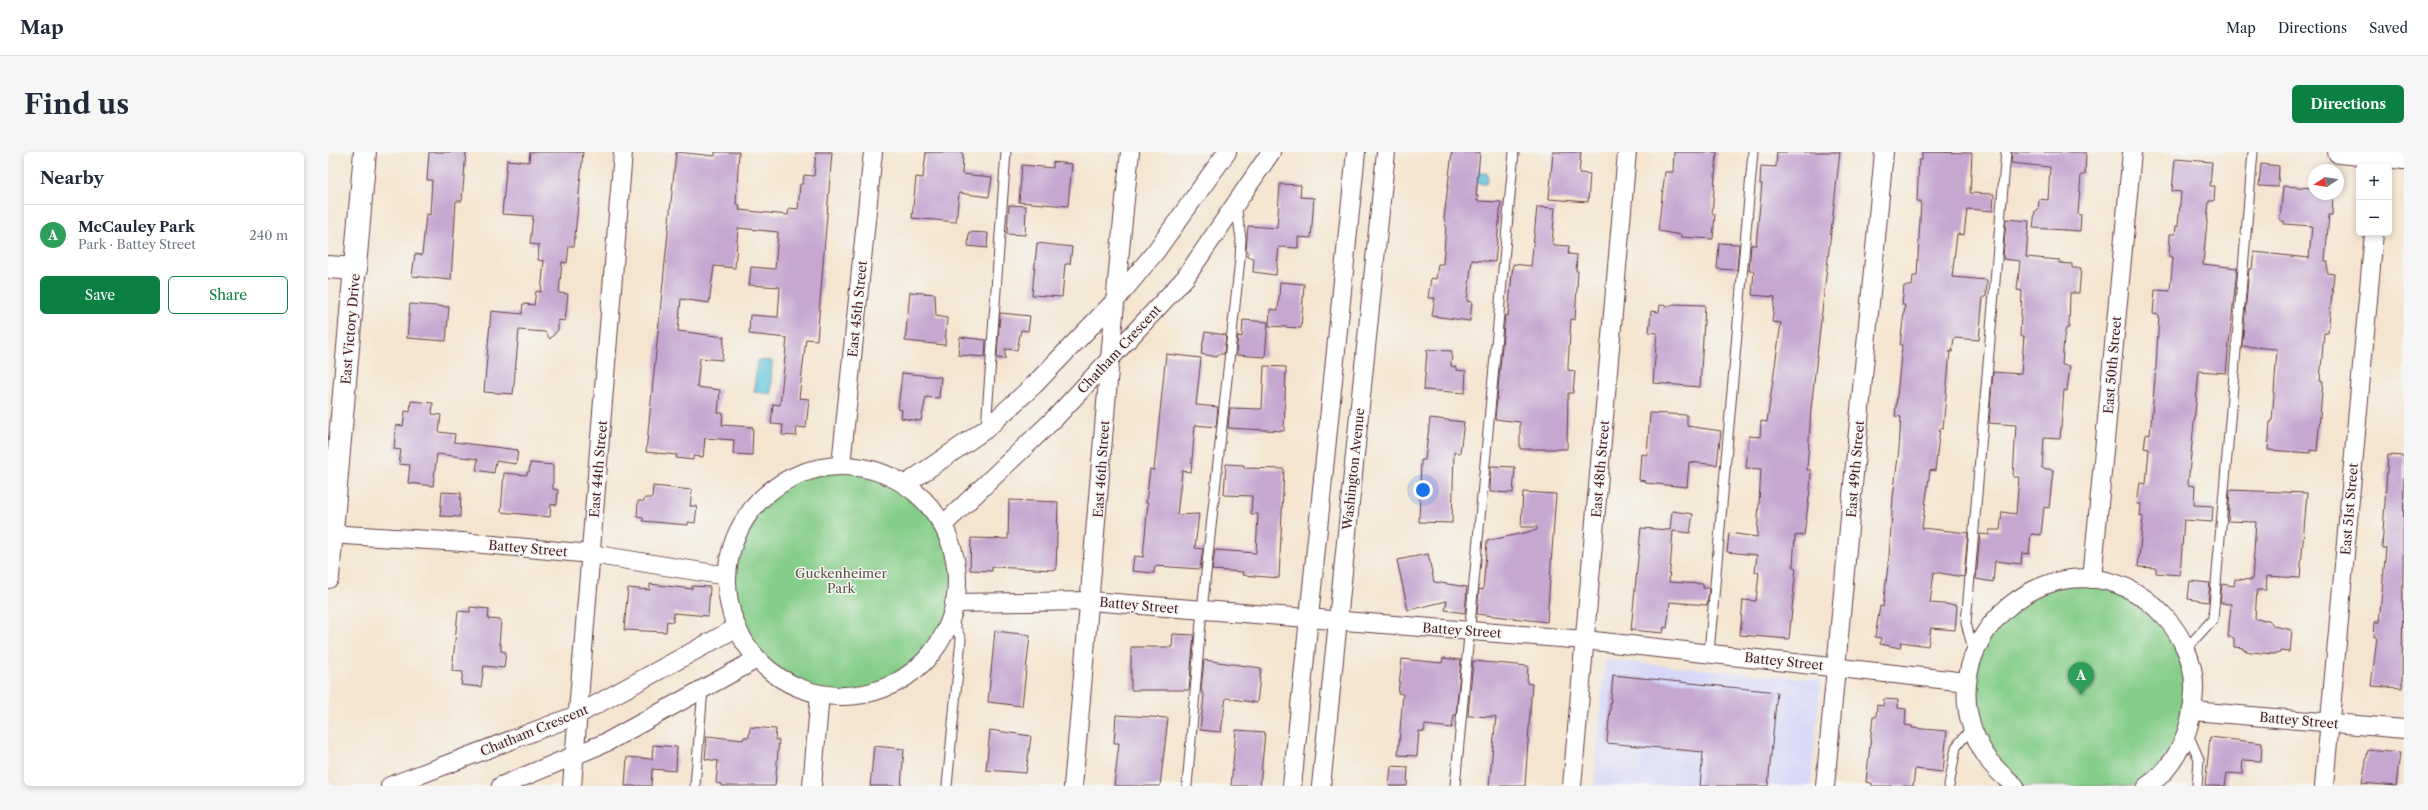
<!DOCTYPE html>
<meta charset="utf-8">
<style>
:root{--surface:#fff;--page:#f6f6f7;--text:#1f2937;--muted:#747a83;--line:#e0e1e3;--accent:#0b8043}
body{margin:0;font-family:"Libre Caslon Text",serif;background:var(--page);color:var(--text)}
.controls{position:absolute;right:12px;top:12px;display:grid;overflow:hidden;border-radius:6px;box-shadow:0 2px 6px #0003}
.controls button{width:36px;height:36px;display:grid;place-items:center;padding:0;border:0;border-bottom:1px solid var(--line);background:var(--surface);color:var(--text);font:20px sans-serif}
.compass{position:absolute;left:1980px;top:12px;width:36px;height:36px;border-radius:50%;background:var(--surface);box-shadow:0 2px 6px #0003;rotate:258deg}
.you{position:absolute;left:1095px;top:338px;width:14px;height:14px;margin:-10px;border:3px solid #fff;border-radius:50%;background:#1a73e8;box-shadow:0 0 0 6px #1a73e833}
.badge{display:grid;place-items:center;width:26px;height:26px;border-radius:50%;background:var(--accent);color:#fff;font-size:13px;font-weight:700}
.pin{position:absolute;translate:-50% -33px;filter:drop-shadow(0 1px 2px #0008)}
.pin::after{content:'';position:absolute;top:21px;width:14px;height:12px;background:inherit;clip-path:polygon(0 0,100% 0,50% 100%)}
.list{margin:0;padding:0;list-style:none}
h2{display:flex;justify-content:space-between;align-items:center;height:52px;margin:0;padding:0 16px;font-size:17px}
h2 small{font-size:13px;font-weight:400;color:var(--muted)}
.list li{display:grid;grid-template-columns:26px 1fr auto;gap:12px;align-items:center;box-sizing:border-box;height:60px;padding:0 16px;border-top:1px solid var(--line)}
.list b{display:block;font-size:15px;white-space:nowrap}
.list p{margin:0;font-size:13px;white-space:nowrap;color:var(--muted)}
.list em{font-size:13px;font-style:normal;color:var(--muted)}
.actions{display:flex;gap:8px;padding:12px 16px}
.actions a{flex:1;padding:9px 0;border:1px solid var(--accent);border-radius:6px;text-align:center;font-size:14px;color:var(--accent)}
.actions .main{background:var(--accent);color:#fff}
.map{position:relative;flex:none;width:2076px;height:634px;overflow:hidden;border-radius:6px}
header{display:flex;align-items:center;gap:24px;box-sizing:border-box;height:56px;padding:0 20px;background:var(--surface);border-bottom:1px solid var(--line)}
header strong{font-size:19px}
nav{display:flex;gap:22px;margin-inline-start:auto;font-size:14px}
.intro{display:flex;align-items:center;justify-content:space-between;box-sizing:border-box;height:96px;padding:0 24px}
h1{margin:0;font-size:28px}
.button{padding:10px 18px;border-radius:6px;background:var(--accent);color:#fff;font-size:14px;font-weight:700}
main{display:flex;gap:24px;padding:0 24px}
aside{flex:1;background:var(--surface);border-radius:6px;box-shadow:0 2px 6px #0003}
.map>svg:first-child{display:block}
.built{fill:#d7d7f8}
.green{fill:#85cd89;stroke:#68765a}
.water{fill:#5ec3db;stroke:#547183}
.building{fill:#c5a7d0}
.lines{fill:none;stroke-linecap:round;stroke-linejoin:round}
.lane-casing{stroke:#643d44;stroke-width:11}
.street-casing{stroke:#643d44;stroke-width:20}
.secondary-casing{stroke:#643d44;stroke-width:24}
.primary-casing{stroke:#643d44;stroke-width:24}
.lane{stroke:#fff;stroke-width:9}
.street{stroke:#fff;stroke-width:18}
.secondary{stroke:#fff;stroke-width:22}
.primary{stroke:#fff;stroke-width:22}
.labels{text-anchor:middle;dominant-baseline:central;stroke-width:3;stroke-linejoin:round;paint-order:stroke}
.street-label{font-size:13px;fill:#4a1f2b;stroke:#f6f6f2}
.park-label{font-size:13px;fill:#5c5347;stroke:#f6f6f2}
</style>
<header>
<strong>Map</strong>
<nav><a>Map</a><a>Directions</a><a>Saved</a></nav>
</header>
<div class="intro"><h1>Find us</h1><a class="button">Directions</a></div>
<main>
<aside>
<h2>Nearby<small></small></h2>
<ul class="list">
<li><span class="badge" style="background:#2e9e5b">A</span><div><b>McCauley Park</b><p>Park · Battey Street</p></div><em>240 m</em></li>
</ul>
<div class="actions"><a class="main">Save</a><a>Share</a></div>
</aside>
<div class="map">
<svg width="2076" height="634" viewBox="0 0 2076 634">
<rect width="100%" height="100%" fill="#f6f6f2"/>
<filter id="ink" filterUnits="userSpaceOnUse"><feTurbulence type="fractalNoise" baseFrequency=".025" numOctaves="2"/><feDisplacementMap in="SourceGraphic" scale="8" xChannelSelector="R" yChannelSelector="G"/><feConvolveMatrix kernelMatrix="1 2 1 2 8 2 1 2 1" color-interpolation-filters="sRGB"/></filter>
<filter id="wash" filterUnits="userSpaceOnUse"><feTurbulence type="fractalNoise" baseFrequency=".012" numOctaves="4" result="noise"/><feDisplacementMap in="SourceGraphic" scale="16" xChannelSelector="R" yChannelSelector="G"/><feGaussianBlur stdDeviation="0.9" result="paint"/><feColorMatrix in="noise" values="0 0 0 0 0 0 0 0 0 0 0 0 0 0 0 0 0 1.4 0 .05"/><feComposite in="paint" operator="in"/></filter>
<g filter="url(#wash)">
<rect width="100%" height="100%" fill="#f4e5d0"/>
<path class="built" d="M1277,508L1493,528L1483,634H1266Z"/>
<g class="green">
<circle cx="514" cy="429" r="115"/>
<path d="M1732,428L1798,436L1846,475L1865,559L1819,634H1687L1640,556L1659,476Z"/>
</g>
<g class="water">
<path d="M1131,19L1159,21L1160,26L1158,32L1131,30Z"/>
<path d="M429,208L444,209L443,242L426,240Z"/>
</g>
<g id="blocks">
<g class="building">
<path d="M101,0H138L134,49H128L123,128L84,124L87,102L94,103L98,62L102,63L104,28H99Z"/>
<path d="M202,0H255L246,94H241L239,111L234,110L231,141L240,142L237,169L230,168V178L222,187L217,180L191,178L185,242L156,240L163,159L194,162L195,152L206,153L208,139L213,140L216,109L210,108L211,93L202,92L205,64L174,62L179,8L201,10Z"/>
<path d="M348,0L387,4V0H411L408,52L412,53L411,58L460,63L461,56L470,57L472,32H475L476,23L486,24L488,0H504L489,188L478,187L471,246L481,247L478,276L469,275L468,284L454,283L455,273L443,272L445,252L452,253L459,186L421,182L422,163L450,165L452,135L421,133L423,115L447,117L450,80L410,76L407,116L386,114L381,151L353,147L350,179L396,185L394,208L372,206L369,235L392,238L390,261H395L394,273L425,275L424,303L405,302L406,288L377,286L375,305L365,304V308L348,306L349,303L318,300Z"/>
<path d="M598,0H632L635,2L634,22L664,25L661,45L631,41L628,70L584,66L588,25L595,26Z"/>
<path d="M1124,0H1152L1148,44H1150L1149,49L1173,50L1167,110L1144,108L1139,149L1144,150L1142,169L1104,164L1107,146H1100L1103,126L1108,127L1110,112H1115L1118,74L1116,66Z"/>
<path d="M1225,0H1253L1251,21L1262,22L1260,50L1221,47Z"/>
<path d="M1346,0H1389L1384,62H1387L1385,87L1353,85V83L1330,79L1337,20H1345Z"/>
<path d="M1449,0H1512L1483,257L1479,318H1483L1482,338L1476,383L1467,384L1465,415L1468,416L1461,487L1412,483L1415,448L1428,449L1431,421L1427,420L1429,403L1399,400L1401,381L1429,385L1433,317L1418,316L1421,284L1432,285L1433,269L1439,270L1453,171L1444,170L1447,145L1424,143L1426,119H1421L1423,93H1428L1434,32H1432L1433,14L1448,15Z"/>
<path d="M1594,0L1644,1L1642,41L1666,42L1665,59L1639,57L1636,83L1629,82L1624,125L1659,128L1658,145H1655L1651,188L1626,186L1624,200L1622,199L1615,277L1612,276L1607,319L1602,318L1594,376L1640,381L1636,425L1606,420L1602,451L1629,453L1627,478L1603,476L1600,494L1573,490L1572,496L1552,492L1553,486L1547,485L1552,454L1555,455L1561,405L1565,345L1571,297L1573,265L1567,264L1574,193H1572L1577,153H1574L1576,134H1584L1585,124H1589L1593,49H1589L1591,8H1594Z"/>
<path d="M1684,0H1758L1757,23H1753L1750,62L1753,63L1752,79L1705,76L1707,59H1710L1711,47L1720,48L1722,15L1683,11Z"/>
<path d="M1847,7L1884,10L1882,34H1887L1886,49H1881L1875,112L1909,116L1898,221L1871,219L1860,333L1867,334L1866,353L1885,354L1884,370L1856,368L1852,423L1828,421V416L1810,415L1815,365L1812,364L1813,352H1809L1812,331L1818,332L1821,297L1816,296L1818,282L1822,283L1828,215L1831,163L1825,162L1827,138L1842,139L1845,105H1841L1842,82H1847L1848,74H1850L1853,40L1844,39Z"/>
<path d="M725,10L744,12L740,54L691,50L694,13L725,16Z"/>
<path d="M1933,12L1951,14L1950,35L1931,34Z"/>
<path d="M952,32L973,33L972,45L986,46L983,86L970,85V96L951,95L948,123L925,120L926,106L920,105V99H918L920,74L949,76Z"/>
<path d="M1955,34L1985,36V42H2005L2004,63H2001L1997,110H2000L1999,121L2006,122L2004,142L2000,181H1996L1992,229H1995L1989,299L1982,298V301L1940,298L1942,270H1944L1949,197L1914,194L1921,117H1924L1926,100L1981,106L1984,74L1956,72V69H1952Z"/>
<path d="M681,53L698,54L697,83L679,82Z"/>
<path d="M1209,55L1227,56L1224,90L1227,93L1241,94L1240,102L1249,103L1248,119H1250L1247,168L1243,167L1240,213V218L1247,219L1245,241H1240L1239,297H1192V270L1167,267L1177,163L1180,164L1185,112L1203,114Z"/>
<path d="M1678,67L1701,69L1698,105L1731,108V111L1744,112V116H1753L1751,141H1742L1741,176H1738L1736,185L1734,213L1742,214L1739,239L1736,238L1732,287L1716,286L1714,316L1725,318L1721,356L1716,355L1713,383L1703,382L1701,402L1694,401L1693,412L1667,409L1665,430L1648,427L1652,382L1661,383V378H1672L1674,360L1688,362L1691,325H1685L1688,273L1661,271L1665,220L1693,222L1696,184H1692L1694,139L1689,138L1692,109L1675,107Z"/>
<path d="M641,80L660,81L659,96L640,94Z"/>
<path d="M709,91L744,95L742,112H737L734,145L704,143Z"/>
<path d="M1391,91L1411,92L1409,118L1389,117Z"/>
<path d="M952,130L976,132L973,176L941,174L942,157L950,158Z"/>
<path d="M582,140L607,142L608,164L619,166L617,193L577,189Z"/>
<path d="M82,152L121,155L118,189L79,186Z"/>
<path d="M1345,152L1377,153L1372,235L1325,231L1329,181L1321,180L1323,159L1331,160L1332,153L1344,154Z"/>
<path d="M672,161L702,164L700,179L693,178L689,198L677,197V207L669,206Z"/>
<path d="M915,168L940,170L937,205L908,203L910,184L914,185Z"/>
<path d="M877,180L898,183L896,202H890L889,205L873,202Z"/>
<path d="M632,185L658,188L657,205L630,203Z"/>
<path d="M1099,198L1124,199L1123,214L1128,215V218L1138,219L1137,241L1096,238Z"/>
<path d="M838,202L873,206L868,253L890,255L888,275L867,273L863,320L854,319L849,363L871,362L867,396L875,397L872,417L827,414L826,421L804,419L806,404L815,405L820,351H818L822,317L826,318Z"/>
<path d="M936,214L958,215L956,279L900,276L902,256L934,257Z"/>
<path d="M574,221L613,225L611,246L598,245L593,269L573,266L574,258L570,257Z"/>
<path d="M83,249L105,251L104,262L113,263L111,280L127,282L126,290L190,298L188,312L168,309L166,321L148,318L150,307L109,302L105,334L80,331L82,313L71,312L73,298L66,297L68,273L75,274L77,259L82,260Z"/>
<path d="M1322,261L1359,263V274L1393,279L1389,313L1361,310L1359,335L1317,331V329L1311,328L1313,302L1319,303Z"/>
<path d="M1102,266L1136,270L1132,301L1126,300L1124,371L1091,370L1093,308H1097Z"/>
<path d="M2060,303L2076,304L2074,536L2043,534L2049,485H2046L2047,470H2051L2058,396H2054Z"/>
<path d="M202,311L225,313V337L230,338L229,353L223,352L222,365L173,360L176,321L199,323V320H201Z"/>
<path d="M898,312L916,313V316L956,317L951,426L914,423L915,420L884,418L887,398L928,401L930,362H923L924,344L896,343Z"/>
<path d="M1163,314L1187,315L1185,341L1162,340Z"/>
<path d="M325,334L364,338L362,354H369L367,371L360,370V373L315,369V366L309,365L310,349H316L317,346H324Z"/>
<path d="M1902,338L1979,341L1972,426L1939,424L1938,438H1929L1927,467L1941,468L1946,474L1964,478L1962,500L1952,499V501L1945,502L1923,500L1915,498V496L1906,495V486L1900,485L1903,452L1892,451L1894,432L1906,434L1907,427L1924,428L1928,370L1900,369Z"/>
<path d="M114,340L133,341L132,365L112,364Z"/>
<path d="M1195,340L1228,342L1219,470L1149,462L1151,437L1155,438L1159,389L1209,378V375H1193Z"/>
<path d="M681,348L730,350L728,418L664,415V419L642,418L643,386L680,387Z"/>
<path d="M1344,359L1365,362L1362,381L1345,379L1341,430L1375,432V436H1381L1379,453L1342,450L1339,476L1336,475L1335,481L1303,478L1313,376L1342,378Z"/>
<path d="M1100,402L1106,430L1139,435L1137,461L1117,458L1119,449L1080,458L1069,408Z"/>
<path d="M1862,429L1882,431L1880,450L1860,447Z"/>
<path d="M322,432L364,437V434L382,435L380,464L346,461L345,470L339,469L338,480L296,478L300,436L322,438Z"/>
<path d="M142,455L161,457L160,467L173,468L171,492H173V499L178,500L176,516L156,514L153,535L133,533L135,520L124,519L130,459L142,460Z"/>
<path d="M667,479L702,483L694,554L660,550Z"/>
<path d="M845,482L866,483L861,538H803V495H844Z"/>
<path d="M1115,506L1133,508L1128,563H1126L1124,576L1097,573L1096,580L1091,579L1089,604L1070,603L1075,542L1070,541L1074,507L1114,511Z"/>
<path d="M876,508L933,516L929,551L898,546L893,580L872,578L876,543L873,538Z"/>
<path d="M1145,509L1200,514L1199,531L1204,532L1197,634H1161L1168,565L1140,564Z"/>
<path d="M1285,523L1449,540L1440,634H1372L1375,600L1279,591Z"/>
<path d="M1556,547L1570,548V556L1578,557L1577,573L1584,574V576L1619,579L1615,620L1587,617L1585,634H1544V631L1538,630L1545,565H1548L1549,553L1555,554Z"/>
<path d="M788,563L840,566L832,634H786L791,591H786Z"/>
<path d="M422,575L448,577L447,588H451L447,634H393V632L388,631L390,609L377,607L379,584L415,588L416,585H421Z"/>
<path d="M662,578L703,584L698,621L658,618Z"/>
<path d="M908,578L937,580L932,634H903Z"/>
<path d="M1882,585L1934,591L1933,609L1915,608L1914,622L1899,621L1897,634H1877Z"/>
<path d="M325,593L349,595L348,619L324,617L323,634H297L299,605L324,607Z"/>
<path d="M546,594L576,597L573,634H542Z"/>
<path d="M2040,598L2072,601L2068,634L2034,631Z"/>
<path d="M1063,614L1080,615L1079,634H1061Z"/>
</g>
</g>
</g>
<g filter="url(#ink)">
<use href="#blocks" fill-opacity="0" stroke="#643d44" stroke-width="1"/>
<g class="lines">
<g class="lane-casing">
<g id="lane">
<path d="M658,276L678,0"/>
<path d="M1858,497L1885,467L1925,0"/>
<path d="M1381,501L1425,0"/>
<path d="M1646,502L1638,471L1678,0"/>
<path d="M1859,580L1871,607L1869,634"/>
<path d="M367,634L375,537"/>
<path d="M619,634L633,487L623,466"/>
<path d="M859,634L874,458L912,107L913,87L908,52"/>
<path d="M1127,634L1186,0"/>
<path d="M1621,634L1628,595L1645,574"/>
</g>
</g>
<g class="street-casing">
<g id="street">
<path d="M513,313L545,0"/>
<circle cx="514" cy="429" r="115"/>
<path d="M578,332L658,277L706,233L786,150L828,99L899,0"/>
<path d="M615,373L728,265L857,126L943,0"/>
<path d="M0,382L134,390L263,402L399,424"/>
<path d="M1764,427L1804,0"/>
<path d="M626,451L762,449L1257,488L1639,530"/>
<path d="M1865,559L2076,577"/>
<path d="M62,634L249,563L408,476"/>
<path d="M173,634L279,590L429,507"/>
<path d="M244,634L295,0"/>
<path d="M484,634L492,542"/>
<path d="M745,634C765,423 779,211 802,0"/>
<path d="M964,634L1028,0"/>
<path d="M993,634L1058,0"/>
<path d="M1244,634L1299,0"/>
<path d="M1497,634L1556,0"/>
<path d="M1687,634C1679,627 1669,619 1663,611C1577,495 1738,359 1836,464C1854,483 1867,511 1866,538C1865,574 1851,613 1819,634"/>
<path d="M1996,634L2046,81"/>
</g>
</g>
<g class="secondary-casing">
<g id="secondary">
<path d="M2011,0L2076,6"/>
<path d="M0,115L28,117"/>
</g>
</g>
<g class="primary-casing">
<path id="primary" d="M0,425L37,0"/>
</g>
<use href="#lane" class="lane"/>
<use href="#street" class="street"/>
<use href="#secondary" class="secondary"/>
<use href="#primary" class="primary"/>
</g>
</g>
<g class="labels">
<g class="street-label">
<text transform="translate(529 157) rotate(-84)">East 45th Street</text>
<text transform="translate(22 177) rotate(-85)">East Victory Drive</text>
<text transform="translate(791 197) rotate(-47)">Chatham Crescent</text>
<text transform="translate(1784 213) rotate(-85)">East 50th Street</text>
<text transform="translate(270 317) rotate(-85)">East 44th Street</text>
<text transform="translate(773 317) rotate(-86)">East 46th Street</text>
<text transform="translate(1025 317) rotate(-84)">Washington Avenue</text>
<text transform="translate(1272 317) rotate(-85)">East 48th Street</text>
<text transform="translate(1527 317) rotate(-85)">East 49th Street</text>
<text transform="translate(2021 357) rotate(-85)">East 51st Street</text>
<text transform="translate(200 396) rotate(5)">Battey Street</text>
<text transform="translate(811 453) rotate(5)">Battey Street</text>
<text transform="translate(1134 478) rotate(4)">Battey Street</text>
<text transform="translate(1456 509) rotate(6)">Battey Street</text>
<text transform="translate(1971 568) rotate(5)">Battey Street</text>
<text transform="translate(206 578) rotate(-22)">Chatham Crescent</text>
</g>
<g class="park-label">
<text x="513" y="421">Guckenheimer<tspan x="513" dy="15">Park</tspan></text>
</g>
</g>
</svg>
<div class="controls">
<button>+</button>
<button>−</button>
</div>
<svg class="compass" viewBox="-18 -18 36 36"><path d="M0-13l5 13h-10z" fill="#e53935"/><path d="M0 13l5-13h-10z" fill="#747a83"/></svg>
<div class="you"></div>
<div class="pin badge" style="left:1753px;top:543px;background:#2e9e5b">A</div>
</div>
</main>
